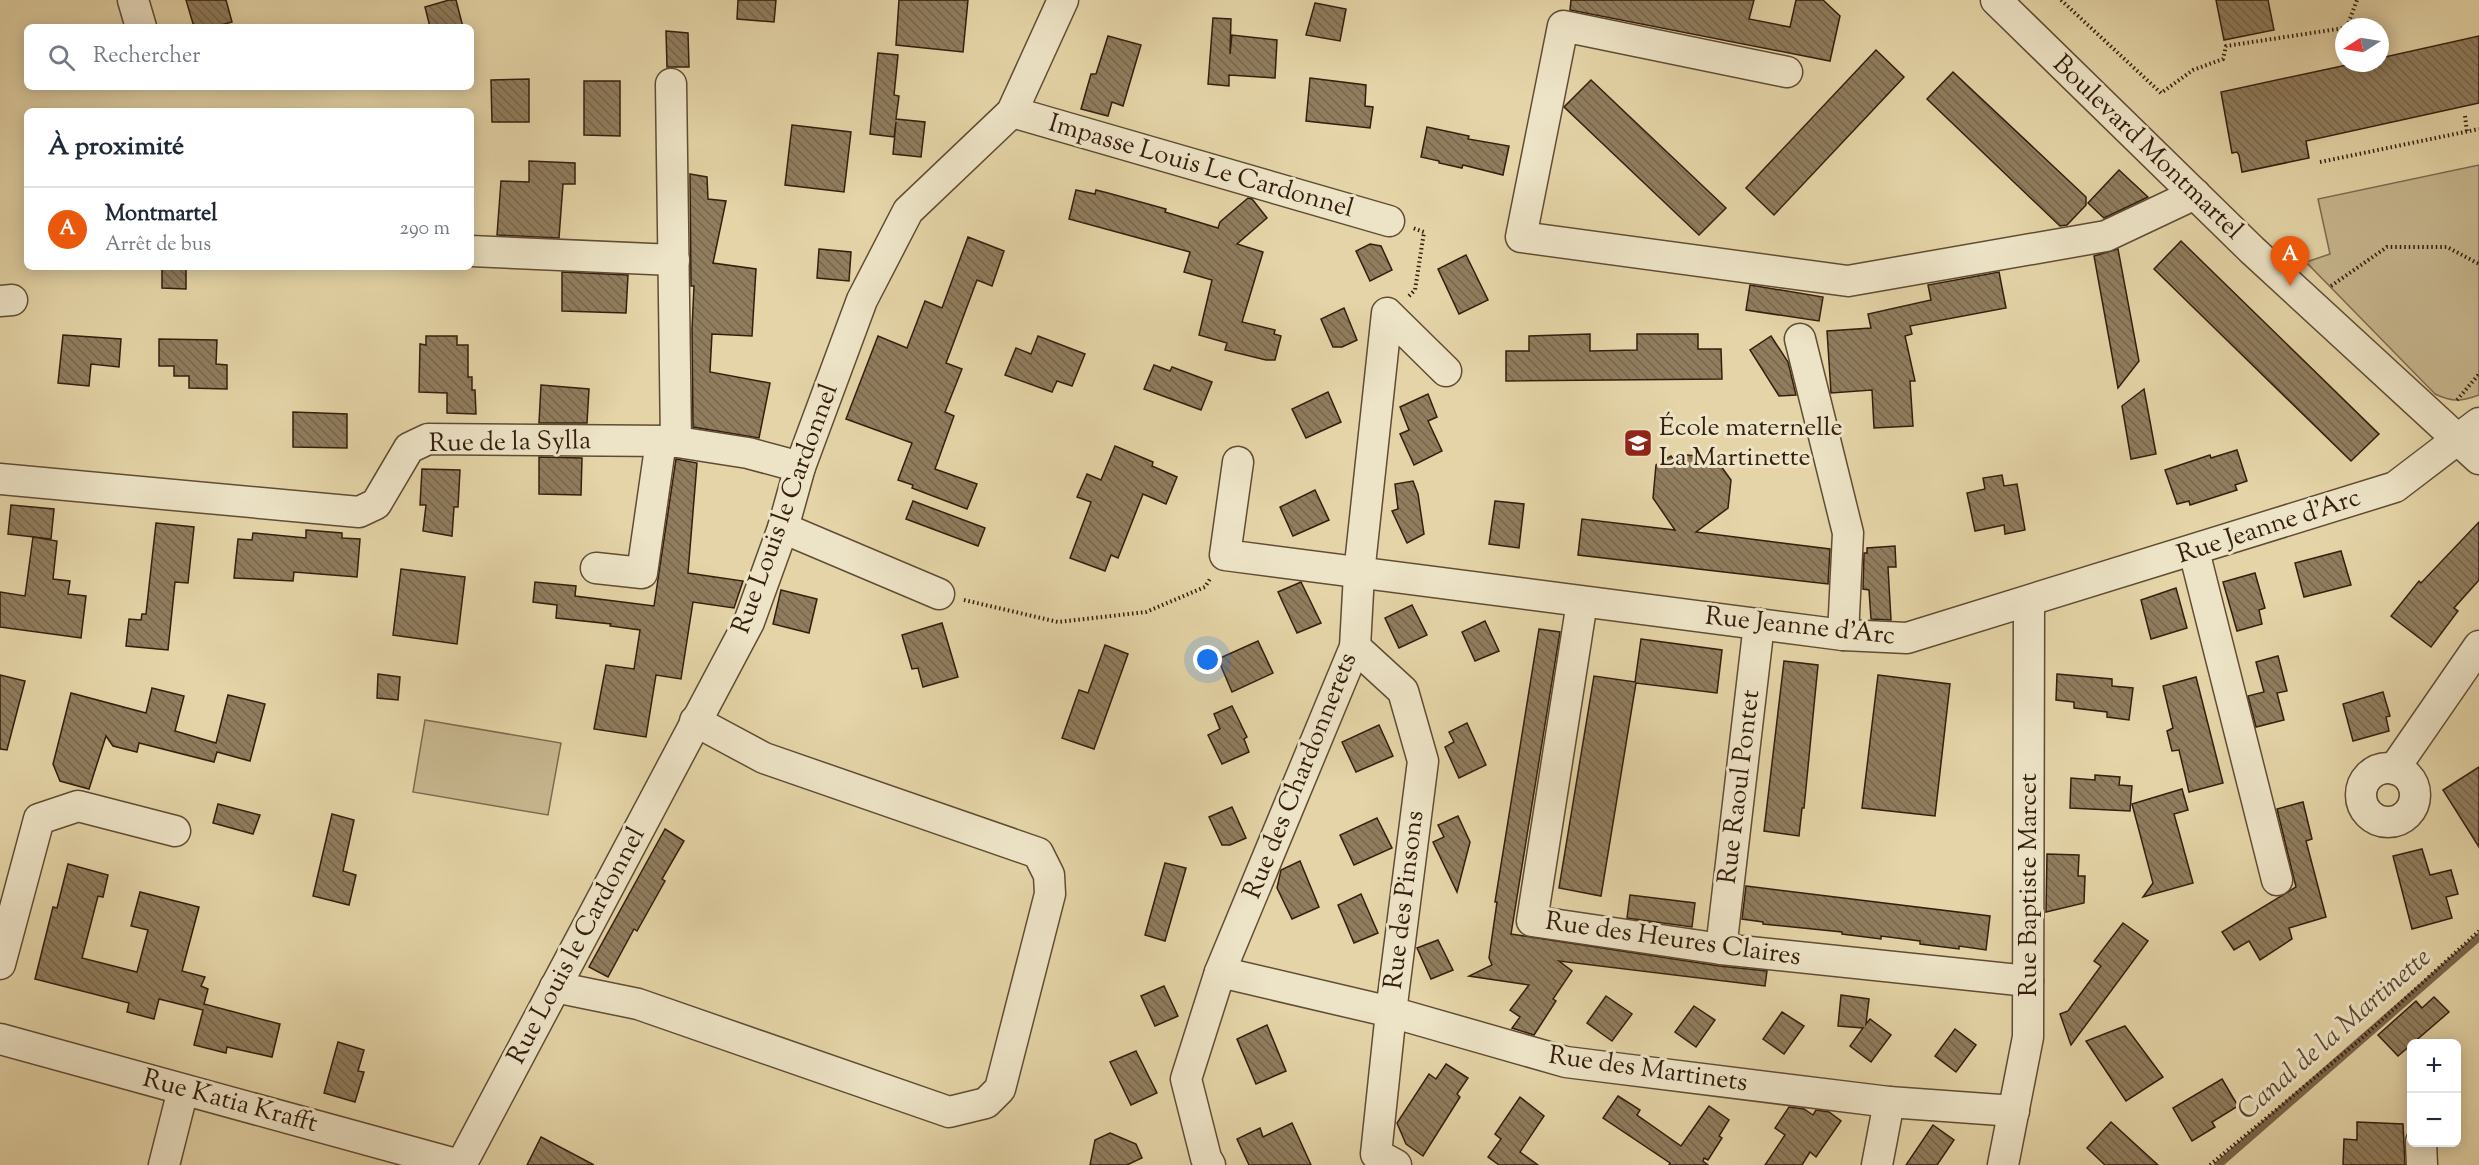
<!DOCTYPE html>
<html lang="fr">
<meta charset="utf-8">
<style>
:root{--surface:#fff;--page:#f6f6f7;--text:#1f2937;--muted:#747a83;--line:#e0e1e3;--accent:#ea580c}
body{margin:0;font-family:"Sorts Mill Goudy",serif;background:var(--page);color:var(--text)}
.controls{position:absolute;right:18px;bottom:18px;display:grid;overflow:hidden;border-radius:9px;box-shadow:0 3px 15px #0003}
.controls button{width:54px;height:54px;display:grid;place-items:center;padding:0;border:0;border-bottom:2px solid var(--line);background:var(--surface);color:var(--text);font:30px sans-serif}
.compass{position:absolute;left:2335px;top:18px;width:54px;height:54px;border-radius:50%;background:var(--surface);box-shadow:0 3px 15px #0003;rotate:258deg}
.you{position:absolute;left:1208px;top:660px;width:21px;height:21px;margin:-15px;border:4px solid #fff;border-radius:50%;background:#1a73e8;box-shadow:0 0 0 9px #1a73e833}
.badge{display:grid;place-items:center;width:39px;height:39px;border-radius:50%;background:var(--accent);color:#fff;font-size:20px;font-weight:700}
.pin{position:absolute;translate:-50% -50px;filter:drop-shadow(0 2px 3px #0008)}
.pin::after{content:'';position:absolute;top:32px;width:21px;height:18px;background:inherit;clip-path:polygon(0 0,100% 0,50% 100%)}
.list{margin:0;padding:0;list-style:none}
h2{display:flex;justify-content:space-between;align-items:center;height:78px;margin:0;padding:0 24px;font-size:26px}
h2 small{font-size:20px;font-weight:400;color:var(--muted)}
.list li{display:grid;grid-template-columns:39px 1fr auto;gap:18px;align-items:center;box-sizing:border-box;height:84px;padding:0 24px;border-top:2px solid var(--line)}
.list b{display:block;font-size:22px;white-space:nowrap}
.list p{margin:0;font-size:20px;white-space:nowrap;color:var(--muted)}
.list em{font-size:20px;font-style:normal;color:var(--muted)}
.icon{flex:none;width:33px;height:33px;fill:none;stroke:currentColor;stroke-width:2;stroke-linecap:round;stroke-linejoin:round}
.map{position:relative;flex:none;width:2479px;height:1165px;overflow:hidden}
.search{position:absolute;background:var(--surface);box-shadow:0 3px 15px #0003;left:24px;top:24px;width:450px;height:66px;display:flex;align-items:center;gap:15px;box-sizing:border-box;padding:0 21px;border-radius:9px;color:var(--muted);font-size:22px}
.panel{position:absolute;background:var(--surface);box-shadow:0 3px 15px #0003;left:24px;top:108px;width:450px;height:162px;border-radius:9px}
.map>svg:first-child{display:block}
.park{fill:#c6b58d;stroke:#7d6a4e;stroke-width:1.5}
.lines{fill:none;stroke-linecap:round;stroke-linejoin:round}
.stream{stroke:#7a664b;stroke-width:8}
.building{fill:url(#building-back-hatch);stroke:#341e0e;stroke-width:1.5}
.minor-casing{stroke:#604c34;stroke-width:33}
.path{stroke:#341e0e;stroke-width:4;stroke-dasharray:1.5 3;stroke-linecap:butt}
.minor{stroke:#ede3c6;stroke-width:30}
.labels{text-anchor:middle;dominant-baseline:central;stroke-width:6;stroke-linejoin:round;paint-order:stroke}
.street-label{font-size:26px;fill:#341e0e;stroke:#ede3c6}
.poi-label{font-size:26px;fill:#341e0e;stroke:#ede3c6;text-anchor:start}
.water-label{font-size:27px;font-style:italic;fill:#5d4831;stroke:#ede3c6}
</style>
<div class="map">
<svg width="2479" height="1165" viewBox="0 0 2479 1165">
<defs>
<pattern id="building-back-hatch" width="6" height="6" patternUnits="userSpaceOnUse" patternTransform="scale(1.5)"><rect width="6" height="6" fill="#907d5e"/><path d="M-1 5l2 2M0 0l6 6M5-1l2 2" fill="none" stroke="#76664c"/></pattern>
</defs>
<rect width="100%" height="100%" fill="#e4d4a7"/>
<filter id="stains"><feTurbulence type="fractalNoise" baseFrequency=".00333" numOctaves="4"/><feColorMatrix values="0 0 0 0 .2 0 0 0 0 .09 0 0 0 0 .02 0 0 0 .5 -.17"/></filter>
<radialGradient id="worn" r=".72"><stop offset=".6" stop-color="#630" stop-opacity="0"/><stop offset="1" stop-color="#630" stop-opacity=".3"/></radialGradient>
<g class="park">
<path d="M2479,165V395C2461,402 2452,402 2435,394L2306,262L2330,254L2318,199Z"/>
<path d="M425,720L561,743L548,815L413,792Z"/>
</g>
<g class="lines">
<path class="stream" d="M2218,1165L2479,937"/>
</g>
<g class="building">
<path d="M186,0H226L232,22L214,27H194Z"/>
<path d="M449,0H456L463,27H430L425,7Z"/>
<path d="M738,0H776L774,22L737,19Z"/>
<path d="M899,0H968L963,52L896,45Z"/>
<path d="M1571,0H1754L1749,19L1790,27L1796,0H1823L1840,16L1830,61L1570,10Z"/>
<path d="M2216,0H2268L2274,30L2224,40Z"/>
<path d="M1315,3L1346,9L1340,41L1306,35Z"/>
<path d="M1213,18L1231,19L1230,54L1232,35L1277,40L1275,78L1229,75V86L1208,84Z"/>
<path d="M666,31L688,33L689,67H667Z"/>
<path d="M1108,36L1141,45L1123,106L1112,102L1108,116L1081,109L1091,74H1096Z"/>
<path d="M2479,36V103L2306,141L2309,158L2242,172L2239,155L2237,152L2232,153L2221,92L2356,63H2380V58Z"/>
<path d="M1876,50L1904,77L1774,215L1746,188Z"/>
<path d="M878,53L898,55L894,95L899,96L896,119L925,122L921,157L893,154L896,122L894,137L870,134Z"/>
<path d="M1953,72L2086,197V205L2067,225L2060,226L1927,99Z"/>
<path d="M1310,78L1366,85L1365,106L1373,107L1370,128L1306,121Z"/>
<path d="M529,79V122H492L491,80Z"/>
<path d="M1591,80L1726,208L1699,235L1564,107Z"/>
<path d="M584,81H620V136L584,135Z"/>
<path d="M792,125L851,132L844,192L785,185Z"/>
<path d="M1427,127L1469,136L1468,139L1509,146L1503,175L1463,165L1462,168L1439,163V161L1421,157Z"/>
<path d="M529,161L575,163V184H563L559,238L497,235L501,181L529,182Z"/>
<path d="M2119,170L2148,197L2104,218L2088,203Z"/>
<path d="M690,174L707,177L708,199L726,201L713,263L756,269L752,336L712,334L710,372L770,383L759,438L693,427L692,329L694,286H691Z"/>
<path d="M1076,190L1095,194L1096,190L1108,193L1166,209L1165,212L1218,228L1220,222L1248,198L1252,199L1267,218L1237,244L1263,252L1242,322L1275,330L1274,334L1281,336L1275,360H1266L1225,350L1227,343L1199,335L1212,280L1184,272L1190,252L1069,219Z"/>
<path d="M968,237L1004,251L992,286L977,280L946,363L962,369L945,412L954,416L935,469L977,484L967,509L912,488L913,485L898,480L912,443L846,419L878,336L907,348L925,301L942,308Z"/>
<path d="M2181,241L2379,434L2351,461L2154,269Z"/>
<path d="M1370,244L1381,246L1392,270L1370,281L1356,251Z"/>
<path d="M819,249L851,252L849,281L817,278Z"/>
<path d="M2118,249L2139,361L2118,388L2094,256Z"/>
<path d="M1466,255L1488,300L1459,314L1438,269Z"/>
<path d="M162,267H186V289L162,288Z"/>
<path d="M562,272L628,275L626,313L562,311Z"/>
<path d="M1999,272L2006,308L1910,326L1912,334L1905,336L1915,381H1910L1913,426L1874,428L1872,390L1831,393L1827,331L1871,328L1868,314L1931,300L1928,285Z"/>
<path d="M1750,285L1823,297L1819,321L1746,310Z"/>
<path d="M1344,308L1357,340L1342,347H1333L1321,319Z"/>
<path d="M1590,334V351L1637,350V334H1698V349H1721L1722,379L1506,381V351H1529V336Z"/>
<path d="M63,335L121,339L119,367L91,364L89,386L58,383Z"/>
<path d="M426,336H457V345H468V377H472V390H475L476,414L447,413V393L419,392L420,344L426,345Z"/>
<path d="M1038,336L1085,354L1072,386L1057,381L1052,392L1005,375L1016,348L1031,354Z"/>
<path d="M1771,336L1788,362L1796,395L1779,396L1750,350Z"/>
<path d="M159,339L217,340L216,364L227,365V389L189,388V376H174V366H159Z"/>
<path d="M1154,365L1170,371L1172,367L1212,382L1201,410L1144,389Z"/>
<path d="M541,385L589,389L587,423H539Z"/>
<path d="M2144,389L2156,454L2131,459L2122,406Z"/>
<path d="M1328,392L1341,422L1306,438L1292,409Z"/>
<path d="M1428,394L1437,417L1428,421L1442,451L1414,465L1400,434L1409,430L1400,407Z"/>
<path d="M293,412L347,414V448L293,447Z"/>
<path d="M1115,446L1153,462L1152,466L1177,477L1166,504L1143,494L1118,558L1111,555L1105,571L1070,558L1091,502L1077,497L1087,474L1101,480Z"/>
<path d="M2237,450L2247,481L2235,485L2237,490L2190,505L2189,501L2177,504L2165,470L2210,455L2211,458Z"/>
<path d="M1687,455L1715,458L1731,480L1728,508L1696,532L1830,549L1828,584L1578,555L1582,519L1675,530L1653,498L1656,465L1671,456L1675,462Z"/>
<path d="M539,457L582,458L581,495L539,494Z"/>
<path d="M676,459L697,463L688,573L743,581L734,608L693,602L681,679L656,675L646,737L594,729L606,665L634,669L640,630L610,626L611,624L556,618L557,605L533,602L535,582L576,586L575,596L654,606Z"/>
<path d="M422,469L460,470L458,507H454L452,536L423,531L426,505H420Z"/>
<path d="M2002,475L2004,486L2017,484L2025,530L2005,534L2004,525L1975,531L1967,493L1985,489L1983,478Z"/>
<path d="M1413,481L1418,494L1424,534L1407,543L1392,511L1398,509L1395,484Z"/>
<path d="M1315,490L1329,520L1293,536L1280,507Z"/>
<path d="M913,501L985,528L978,546L906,519Z"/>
<path d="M1495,501L1524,504L1519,548L1489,544Z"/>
<path d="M11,505L54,509L51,539L8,534Z"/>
<path d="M2479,522V580L2454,608L2458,611L2431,647L2391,616L2419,581L2421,583Z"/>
<path d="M156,523L194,527L188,583L175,582L168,650L126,646L129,619L141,620L142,614H146Z"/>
<path d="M306,530L342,533V538L360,539L357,577L294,572L293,581L234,578L238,539L252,540L253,533L306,538Z"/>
<path d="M33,537L57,541L53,579L70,581L68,594L86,596L81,638L0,627V592L25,596Z"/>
<path d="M1895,546L1896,567H1888L1891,620L1871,619L1869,590L1863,589L1864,553H1867V548Z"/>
<path d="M2341,551L2351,585L2304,597L2295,563Z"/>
<path d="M401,569L465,577L457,644L393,635Z"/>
<path d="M2255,573L2265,608L2259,610L2262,624L2237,631L2223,582Z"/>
<path d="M1301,582L1321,623L1297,633L1278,592Z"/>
<path d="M2176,588L2187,628L2151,639L2141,600Z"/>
<path d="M781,590L817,599L809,633L773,624Z"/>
<path d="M1412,605L1427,635L1399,648L1385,618Z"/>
<path d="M1485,621L1499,651L1475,661L1462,632Z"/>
<path d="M942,623L958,677L923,687L918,668L912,669L902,635Z"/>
<path d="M1539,629L1560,632L1511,934L1719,966L1767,971L1765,986L1559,961L1572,971L1553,999L1556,1001L1534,1035L1512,1028L1520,1017L1510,1010L1529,985L1469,976L1492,965L1489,958L1497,902H1495Z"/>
<path d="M1641,639L1722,650L1717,693L1636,683L1601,896L1559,888L1594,676L1635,682Z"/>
<path d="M1258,641L1273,673L1232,692L1218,659Z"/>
<path d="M1105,645L1128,654L1094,749L1062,738L1079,690L1088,693Z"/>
<path d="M2278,656L2287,691L2277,693L2284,720L2256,727L2248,696L2264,692L2256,662Z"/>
<path d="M1784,661L1818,665L1804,808H1802L1799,836L1764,831Z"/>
<path d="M378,674L400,677L398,700L377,698Z"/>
<path d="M2057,674L2112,679V686L2133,688L2129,720L2107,717V712L2074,708V702L2056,700Z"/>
<path d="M0,675L25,681L7,750L0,749Z"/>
<path d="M1878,675L1950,684L1935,816L1862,808Z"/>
<path d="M2196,677L2223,783L2189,792L2179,750L2172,751L2167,731L2173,728L2163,686Z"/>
<path d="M152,688L184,696L175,731L216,743L228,695L265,704L250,761L217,752L214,762L139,743L137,752L113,746L106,736L89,789L60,781L53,764L71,693L146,713Z"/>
<path d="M2383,692L2390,716L2386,717L2389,731L2353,741L2343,704Z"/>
<path d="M1232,706L1247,737L1244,739L1249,752L1222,764L1208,735L1220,729L1214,714Z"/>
<path d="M1467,723L1486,765L1459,778L1445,747L1454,742L1449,732Z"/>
<path d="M1379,725L1393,756L1356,772L1342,742Z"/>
<path d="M2479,767V847L2443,790Z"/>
<path d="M2095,775L2120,777L2119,785L2132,786L2130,811L2070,808L2071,778L2095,780Z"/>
<path d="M2182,789L2188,810L2174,814L2193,883L2143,897L2153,883L2132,804Z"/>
<path d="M2303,802L2312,839L2306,841L2326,917L2289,928L2292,939L2260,960L2249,941L2234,950L2222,932L2296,887L2277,809Z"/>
<path d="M218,804L260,815L253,834L213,823Z"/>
<path d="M1232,807L1246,838L1230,845H1222L1209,817Z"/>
<path d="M332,814L354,820L343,871L356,875L349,905L313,896Z"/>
<path d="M1458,816L1470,842L1457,892L1433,842L1444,837L1438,825Z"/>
<path d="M1377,818L1392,848L1354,865L1340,835Z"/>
<path d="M665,829L684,841L662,879L665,881L637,931L634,929L608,977L589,967Z"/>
<path d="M2422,849L2430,875L2451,870L2458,894L2446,897L2452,918L2412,929L2393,856Z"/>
<path d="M2047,854L2079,855L2078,876H2085L2084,903L2046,912Z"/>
<path d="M1300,861L1319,907L1292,919L1277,888L1281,870Z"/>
<path d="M1165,863L1186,868L1165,941L1145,935Z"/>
<path d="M68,864L108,875L103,897L98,896L82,958L137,972L148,930L131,926L140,892L199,907L182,971L205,977L201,986L208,989L204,1004L280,1024L272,1057L227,1047L226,1053L194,1045L203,1010L159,999L154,1019L127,1012L129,1003L35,979L53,907L57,908Z"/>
<path d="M1746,886L1990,916L1986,950L1959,946V949L1920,944V941L1881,936V939L1842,934V932L1763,924V922L1742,919Z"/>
<path d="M1361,894L1378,933L1354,943L1338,905Z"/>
<path d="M1630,895L1695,903L1692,927L1627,918Z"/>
<path d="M2123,923L2148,941L2071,1045L2060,1014L2068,1011L2101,966L2094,961Z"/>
<path d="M1438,940L1453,970L1431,979L1417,948Z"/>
<path d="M1164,986L1178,1016L1155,1026L1141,996Z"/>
<path d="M1841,995L1869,999L1866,1024L1870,1019L1891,1035L1871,1062L1850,1046L1863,1028L1838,1026Z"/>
<path d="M1606,996L1632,1014L1612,1041L1587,1023Z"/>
<path d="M2434,997L2449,1012L2398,1056L2378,1035L2416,1001L2422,1008Z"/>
<path d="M1694,1006L1715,1020L1696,1047L1675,1032Z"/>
<path d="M1782,1012L1804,1026L1784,1054L1763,1039Z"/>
<path d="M1267,1025L1286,1071L1256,1084L1237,1039Z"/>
<path d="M2125,1026L2163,1077L2126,1101L2086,1041Z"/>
<path d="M1955,1029L1976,1045L1956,1072L1935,1056Z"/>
<path d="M338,1042L364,1050L358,1071L364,1072L355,1102L324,1093Z"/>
<path d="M1136,1051L1157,1093L1131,1105L1110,1062Z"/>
<path d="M1446,1064L1468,1078L1457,1094L1460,1097L1423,1156L1406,1144L1397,1123L1429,1074L1436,1079Z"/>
<path d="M2222,1079L2238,1106L2212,1122L2215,1127L2192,1141L2173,1108Z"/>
<path d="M1618,1096L1640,1110L1637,1115L1681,1146L1709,1106L1729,1120L1719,1136L1722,1138L1708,1160L1704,1158L1703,1161L1708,1165H1669L1670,1163L1603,1118Z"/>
<path d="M1520,1097L1544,1116L1520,1152L1538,1165H1499L1488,1157L1501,1139L1495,1134Z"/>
<path d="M1789,1107L1804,1109L1813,1115L1816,1110L1829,1112L1841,1121L1816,1157L1810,1152L1802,1165H1765L1785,1135L1775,1128Z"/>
<path d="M2111,1122L2135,1144L2158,1165H2105L2087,1148Z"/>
<path d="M2357,1122L2403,1124L2405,1165H2343L2344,1139L2357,1140Z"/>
<path d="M1292,1123L1311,1165H1249L1237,1139L1260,1128L1263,1137Z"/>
<path d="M1933,1125L1954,1140L1937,1165H1906Z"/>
<path d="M1110,1133L1136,1144L1142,1158L1127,1165H1090L1095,1140Z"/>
<path d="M541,1137L594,1165H527Z"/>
</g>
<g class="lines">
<g class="minor-casing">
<g id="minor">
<path d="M133,0L141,27"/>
<path d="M1996,0L2252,250L2479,459"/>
<path d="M1787,72L1563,26L1521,237L1848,281L2106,236L2195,194"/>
<path d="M671,84L676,442"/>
<path d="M1012,112L1389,221"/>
<path d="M471,251L674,260"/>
<path d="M0,301L12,300"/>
<path d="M1800,339L1848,533L1843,635"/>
<path d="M1238,462L1225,555L1843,635L1907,638L2395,487L2479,423"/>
<path d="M0,479L359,512L376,504L409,448L428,439L671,441L748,453L800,467"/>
<path d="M783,528L939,594"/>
<path d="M2194,551L2277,880"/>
<path d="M596,568L642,573L661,441"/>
<path d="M1582,602L1532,921L1721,949L2028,981"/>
<path d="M1355,647L1403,691L1423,761L1391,1012L1376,1154L1396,1165"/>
<circle cx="2388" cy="795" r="27"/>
<path d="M2394,769L2479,646"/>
<path d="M1721,949L1759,624"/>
<path d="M0,964L39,819L78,806L175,831"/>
<path d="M1220,972L1391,1012L1566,1062L1889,1102L2014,1111"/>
<path d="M555,987L638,1004L949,1112L986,1103L1000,1089L1050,894L1049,875L1038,853L764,758L695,721"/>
<path d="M0,1039L459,1165"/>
<path d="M2421,1142L2422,1165"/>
<path d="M164,1165L183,1090"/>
<path d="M461,1165L749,622L783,528L800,467L862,300L908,211L1012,112L1063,0"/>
<path d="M1210,1165L1206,1158L1186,1079L1220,972L1355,647L1359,574L1387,313L1446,371"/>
<path d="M1877,1165L1889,1102"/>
<path d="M2003,1165L2028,1037L2029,602"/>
</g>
</g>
<g class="path">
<path d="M2061,0L2161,93L2193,70L2223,59L2226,46L2344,28"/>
<path d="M2347,27L2357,0"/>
<path d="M2353,63V64"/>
<path d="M2465,116L2467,132"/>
<path d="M2320,162L2479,129"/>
<path d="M2331,286L2387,247H2447L2479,264"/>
<path d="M1409,296L1415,290L1424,232L1413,228"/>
<path d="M2457,400L2479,374"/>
<path d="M964,600L1058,622L1146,612L1205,587L1210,579"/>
<path d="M2210,1165L2361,1039L2479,931"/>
</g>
<use href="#minor" class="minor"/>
</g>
<defs>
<g id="school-square" transform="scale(1.5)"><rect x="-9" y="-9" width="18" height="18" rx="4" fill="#8f2418" stroke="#ede3c6"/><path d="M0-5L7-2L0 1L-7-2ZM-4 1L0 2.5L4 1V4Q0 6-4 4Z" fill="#fff"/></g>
</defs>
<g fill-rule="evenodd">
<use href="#school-square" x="1638" y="443"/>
</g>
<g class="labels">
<g class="street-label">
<text transform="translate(2147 148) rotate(44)">Boulevard Montmartel</text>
<text transform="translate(1201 167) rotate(16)">Impasse Louis Le Cardonnel</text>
<text transform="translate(510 443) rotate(-1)">Rue de la Sylla</text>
<text transform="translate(786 509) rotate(-70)">Rue Louis le Cardonnel</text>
<text transform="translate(2269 527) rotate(-18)">Rue Jeanne d'Arc</text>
<text transform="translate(1800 627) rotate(6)">Rue Jeanne d'Arc</text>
<text transform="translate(1301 776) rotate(-68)">Rue des Chardonnerets</text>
<text transform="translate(1740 787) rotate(-83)">Rue Raoul Pontet</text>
<text transform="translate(2029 885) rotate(-90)">Rue Baptiste Marcet</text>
<text transform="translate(1405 900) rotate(-83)">Rue des Pinsons</text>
<text transform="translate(1673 940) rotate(8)">Rue des Heures Claires</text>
<text transform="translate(577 946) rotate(-62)">Rue Louis le Cardonnel</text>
<text transform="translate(1648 1070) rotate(8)">Rue des Martinets</text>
<text transform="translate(230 1102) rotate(15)">Rue Katia Krafft</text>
</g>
<g class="poi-label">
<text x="1659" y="428">École maternelle<tspan x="1659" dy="30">La Martinette</tspan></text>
</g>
<g class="water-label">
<text transform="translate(2335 1035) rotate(-41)">Canal de la Martinette</text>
</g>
</g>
<rect width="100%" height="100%" filter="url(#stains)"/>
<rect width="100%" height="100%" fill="url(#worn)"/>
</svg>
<div class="controls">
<button>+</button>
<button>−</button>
</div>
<svg class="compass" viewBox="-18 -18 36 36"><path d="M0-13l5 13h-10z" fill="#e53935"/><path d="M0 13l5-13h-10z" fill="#747a83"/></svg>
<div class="you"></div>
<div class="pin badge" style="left:2290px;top:286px">A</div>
<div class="search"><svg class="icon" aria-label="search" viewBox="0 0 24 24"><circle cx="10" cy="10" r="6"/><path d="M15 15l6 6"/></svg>Rechercher</div>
<section class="panel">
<h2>À proximité<small></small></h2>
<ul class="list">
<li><span class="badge">A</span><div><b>Montmartel</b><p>Arrêt de bus</p></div><em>290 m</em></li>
</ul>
</section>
</div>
